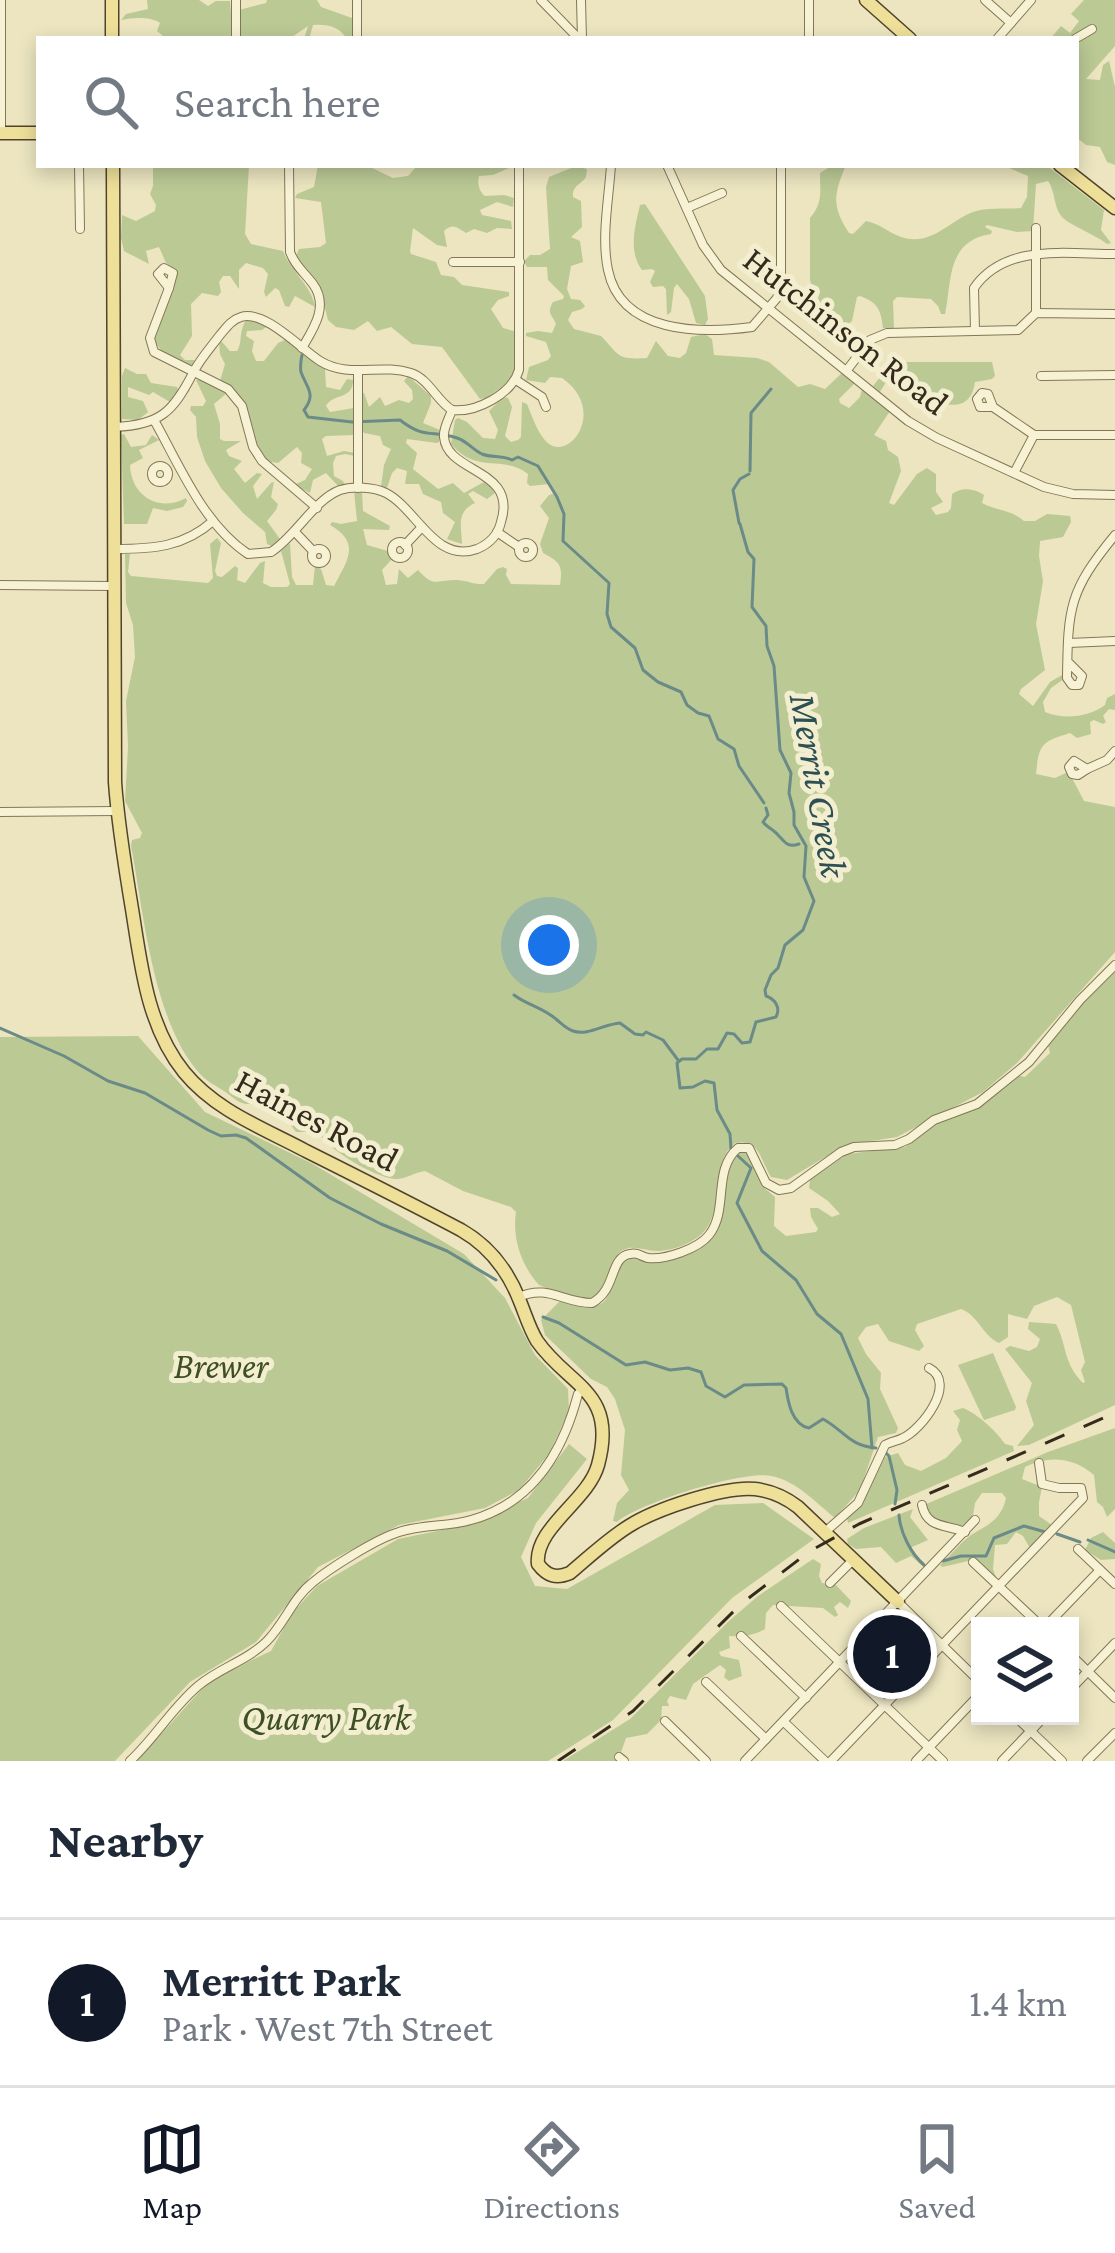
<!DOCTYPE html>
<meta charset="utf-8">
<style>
:root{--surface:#fff;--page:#f2f2f3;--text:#1f2937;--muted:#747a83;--line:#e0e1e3;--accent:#111827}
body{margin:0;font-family:"Crimson Pro",serif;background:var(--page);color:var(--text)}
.controls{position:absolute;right:36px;bottom:36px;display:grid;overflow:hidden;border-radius:0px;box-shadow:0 6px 18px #0003}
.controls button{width:108px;height:108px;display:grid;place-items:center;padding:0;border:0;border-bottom:3px solid var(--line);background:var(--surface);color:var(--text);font:60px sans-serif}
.you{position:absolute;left:549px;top:945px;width:42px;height:42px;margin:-30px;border:9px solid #fff;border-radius:50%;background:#1a73e8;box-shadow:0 0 0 18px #1a73e833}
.badge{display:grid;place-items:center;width:78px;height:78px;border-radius:50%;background:var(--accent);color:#fff;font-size:39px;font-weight:700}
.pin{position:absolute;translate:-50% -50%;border:6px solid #fff;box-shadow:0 3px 12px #0006}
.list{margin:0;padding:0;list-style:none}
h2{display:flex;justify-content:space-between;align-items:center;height:156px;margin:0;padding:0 48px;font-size:51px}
h2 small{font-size:39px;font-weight:400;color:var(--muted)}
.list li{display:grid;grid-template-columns:78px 1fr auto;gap:36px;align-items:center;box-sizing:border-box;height:168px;padding:0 48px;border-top:3px solid var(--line)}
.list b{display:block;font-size:45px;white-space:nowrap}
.list p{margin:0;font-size:39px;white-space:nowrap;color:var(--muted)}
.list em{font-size:39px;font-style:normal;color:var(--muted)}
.icon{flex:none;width:66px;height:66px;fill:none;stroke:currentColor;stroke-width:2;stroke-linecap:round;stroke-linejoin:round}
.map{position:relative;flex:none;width:1115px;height:1761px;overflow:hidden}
.search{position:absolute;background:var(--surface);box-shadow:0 6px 18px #0003;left:36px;right:36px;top:36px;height:132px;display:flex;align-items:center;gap:30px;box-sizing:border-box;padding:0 42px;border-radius:0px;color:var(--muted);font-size:45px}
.sheet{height:324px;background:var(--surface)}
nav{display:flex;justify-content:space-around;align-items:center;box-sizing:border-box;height:168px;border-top:3px solid var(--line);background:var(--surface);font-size:33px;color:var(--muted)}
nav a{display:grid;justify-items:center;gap:6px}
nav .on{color:var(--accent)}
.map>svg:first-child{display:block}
.green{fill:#bbc995}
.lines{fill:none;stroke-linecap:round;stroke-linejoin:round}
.stream{stroke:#6b8b88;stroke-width:3}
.minor-casing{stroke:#847659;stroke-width:10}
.major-casing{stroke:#51442d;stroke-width:15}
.minor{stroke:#f7f2d3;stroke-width:8}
.major{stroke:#eee099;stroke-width:12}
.rail{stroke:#342b1d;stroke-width:3;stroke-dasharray:21 21;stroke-linecap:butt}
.labels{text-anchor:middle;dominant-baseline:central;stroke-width:10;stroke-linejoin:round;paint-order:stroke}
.street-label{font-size:36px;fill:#342b1d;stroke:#f3eecf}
.park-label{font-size:36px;font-style:italic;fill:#3e4f24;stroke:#f3eecf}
.water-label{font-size:39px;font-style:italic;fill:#2c5053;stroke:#f3eecf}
</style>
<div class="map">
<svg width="1115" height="1761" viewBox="0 0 1115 1761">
<rect width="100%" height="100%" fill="#ece5c0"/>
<g class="green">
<path d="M147,0H199L208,6L216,1H230L233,39H167L157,31L160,23C149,16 133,18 121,20L126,14L148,9Z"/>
<path d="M267,0H317L321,7L352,18L353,39H347C339,26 327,24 313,25L309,39H304L308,26L289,39H238L239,10L266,3Z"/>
<path d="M1084,0H1115V46L1086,79L1100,80L1103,65L1109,61L1115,87V165L1107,162L1100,147L1086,145L1076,137V39H1050L1061,26L1070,33L1079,21L1071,14Z"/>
<path d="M153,165H249L245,234L251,244L283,251C291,272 312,286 315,307L295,296L289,307L285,306L279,290L275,288L266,297L264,292L268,274L263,268L246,263L239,270V289L230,276H223L219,282L221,292L218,296L202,293L191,304L192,336L180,355L185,360H195L192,366L163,353L153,339L177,273L166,263L159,247L146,251L149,264L124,251L121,238L122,215L136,221L155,211L156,205L150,194L153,186Z"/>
<path d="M318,165H366L393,178L408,176L416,167L425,165H516L493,175L479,176C477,183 479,191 485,196L504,195L514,198L513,207L497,202L480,210L482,215L511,221L512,229L497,228L487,233L474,229L466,233C458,229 454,222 444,231L447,247L437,245L413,228L410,251L411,254L436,262L441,275L454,277L462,285L509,292V296L498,300L491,309L503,328L517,332C518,371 520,376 486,398L480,399L442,347L412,344L391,327L377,331L368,321L354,330L336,327L328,320L320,289L296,256L299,249L320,247L326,243L321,202L295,198L297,194L314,187Z"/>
<path d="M833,165H846C834,194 831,205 849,233L853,234L866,221C881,224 889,233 901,237C931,247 949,221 973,212C988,207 1005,209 1021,208L1027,197L1028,176L1002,165H1046L1104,210L1101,230L1111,243L1107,244C1096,235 1070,225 1063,218C1053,208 1056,192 1048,181L1036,184L1033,231L1017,232L987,225L985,227L992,231L991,234C946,241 952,281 945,314H941L938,306L931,299L897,297L893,301L894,328H883C881,311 879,303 860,296L857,297L852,321L842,330L823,318L815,308L820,292L812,287L810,280V218C823,203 820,192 820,173Z"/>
<path d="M576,166L587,169L586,177C581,185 572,185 573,197L581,201L582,227L571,237L580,241L583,262L571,266L567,289L571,299L580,300L585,306L582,309L572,312L568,320L574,329L601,336C620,355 615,360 647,358L656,341L668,356L680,358L686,353L691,337L705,334L712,339L714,355L757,358L769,362L798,387L810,384L825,389L843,372L855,383L839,399L840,403L849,408L860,397L862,389L890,411L874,435L886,441L888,450L898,457L901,471L889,503L894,505L917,474L927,468L936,474V492L943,502L931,508L936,515L948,512L951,508L952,494C961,487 974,488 984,495L982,503C997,511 1010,509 1024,521H1035L1047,514L1070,516L1071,522L1063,537L1040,541L1039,556L1043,581L1036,624L1045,670L1021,689L1019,694L1033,706L1050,682L1062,675L1064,679L1051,688L1043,702L1045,712C1064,720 1089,717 1105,705L1107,698L1115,694V710L1109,709L1103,716L1106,722L1103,724L1094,720L1090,722L1091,734L1077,738L1070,733C1041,742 1039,744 1036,774L1055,778L1066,773L1072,778L1084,801L1115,807V952L1017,1063L983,1092L897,1137L845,1145L787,1180L771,1177C760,1159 760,1139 735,1143C709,1164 725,1203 706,1229C697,1242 673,1251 657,1251C648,1251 638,1247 629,1248C604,1253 614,1289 592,1297C576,1303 554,1291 539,1285C521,1265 512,1238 516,1212L511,1207L463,1191L425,1171C415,1172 406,1179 396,1179C375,1178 327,1149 318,1132H296L281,1112L269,1107L264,1099C243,1109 241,1103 224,1091C216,1086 207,1081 201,1075C153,1024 144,913 131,846L132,840L140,838L142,833L125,801L128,747L126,701L135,657L133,625L126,603L125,554H130L128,572L131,576L208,583L213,578L210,544L217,538L221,543L215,571L217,576L222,577L235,566L238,568L237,580L245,583L260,563L265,561L263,583L271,587H287L290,584L281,551L290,543L292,577L296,585H313L315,566L321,569L326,585L334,586C348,559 361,543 330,525L332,522L341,524L357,521L354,491H362L363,511L390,526L389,530L363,529L367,545L388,551L393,558L382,570L386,585L397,584L399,569L408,578L418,570C434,587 433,581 454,580C465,579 473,585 484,584L497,569L503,567L507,569L506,575L511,584L560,585C563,565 560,562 543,553L540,544L549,518L540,506L549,495L556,493L550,484L530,486L527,483L528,474C503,454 477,475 451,444L455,420L458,418L467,422L483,438L495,439L498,430L489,411L503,397L508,398L512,407L505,436L511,442L518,440L521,437L522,402L527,404C531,414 537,431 544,439C566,468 610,411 562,378L550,377L545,383L526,380L529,367L548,360L551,356L546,342L526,336V333L538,331L552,333L556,324C552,314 546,314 553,302L563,299L564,296L548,280L547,267H527L524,261L530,255H540L550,249L546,187L549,177Z"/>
<path d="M645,204L705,296L708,319L705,325L696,323L689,299L677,284L674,288L671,312L667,315L666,289L663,286L653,287L650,282L655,271L652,269L642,270C628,251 635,227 640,205Z"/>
<path d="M253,319L266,327L262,330L247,331L246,336L254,341L252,351L256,361H264L278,343L285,340L325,369L326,387L340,390L347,379L353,380C353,400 333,393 326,406L330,412L354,408V435L326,436L322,439L327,456L344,451L356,453L355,456L345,454L336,456L333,463L334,476L343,481L345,486H338L326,473L313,480L310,493L297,486L296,484L305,480L312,469L301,463L302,453L297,447L278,463L266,461C246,431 256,401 220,381L225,364L220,354L219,342H222L230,351H237C243,342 238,334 246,320Z"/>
<path d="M889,354L902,362H992L995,376L992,379L975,382C971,409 953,407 931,401C917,388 910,367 889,377L880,392L873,386L890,365Z"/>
<path d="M125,368L137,374H146L151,383L177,387L179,392L170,402L153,392L149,395L128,387V397L143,401L148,412L138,420L122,419V376Z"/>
<path d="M408,376L431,396V403L423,423L440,430L439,442L437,443L407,439L406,443L417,453L413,469L438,489L453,483L464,493L484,482L488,483L495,493L487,499L473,491L468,494L475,503C455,512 462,529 462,544L447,539L455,522L443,513L441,502L423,494L419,484H405L407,471L397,468L392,473L387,488L381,486L384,465L391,449L383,445L380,436L364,433L361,429V393H364L369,407L380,397L385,406L399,400L409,403L413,399L412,390L404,381Z"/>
<path d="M196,380H203L227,393L214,404L220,424V439L224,441H241L226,450L229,456L242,461L234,469L245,483L257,473L262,474L253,486L257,499L271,483L274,482L271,497L278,504L276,510L267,521L280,539L271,546L267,544L265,532L243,513L221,488L205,461L197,437L196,417L190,410L191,406H203L206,401Z"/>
<path d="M124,434L131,447L146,445L152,435L159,440L139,450L143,458L130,465C131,496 159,513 186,498L187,501L183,507L167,511L153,508L147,524H124L121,435Z"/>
<path d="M1115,970V1405L1029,1445L1017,1446L1034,1425L1026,1401L1032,1383L1005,1349L1010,1346L1029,1351L1037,1347L1040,1339L1028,1329L1029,1322L1056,1324C1067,1345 1063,1363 1083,1383L1085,1382L1081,1370L1085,1362L1071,1305L1057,1297L1034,1306L1027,1319L1008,1314V1337L999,1343C983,1336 978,1315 961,1309L917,1324L915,1330L924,1346L919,1351L889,1341L878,1324L866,1327L858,1338L866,1354L881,1373L880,1389L898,1428L896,1433L878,1437L860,1490L835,1518C815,1502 797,1481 771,1476C744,1470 639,1503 617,1522L613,1521L617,1503L629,1490L621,1475L625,1430L615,1399L607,1387L591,1379L545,1335L541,1320L561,1300C626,1320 598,1285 628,1257C638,1258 647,1262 657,1261C666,1261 676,1256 684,1252C749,1227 705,1179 741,1151L748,1154L762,1186L775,1197L774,1226L786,1236L816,1232L818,1229L811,1217L810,1208H818L832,1217L840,1214L828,1201L809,1188L810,1180L847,1154L905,1147L934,1125L979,1106L1016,1075L1025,1077L1050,1053L1048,1045L1095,989Z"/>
<path d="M138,1036L205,1112L313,1164L464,1254L505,1298L535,1355L568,1389L569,1411L549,1454L519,1490L485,1508L399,1525L318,1567L256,1642L190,1682L115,1761H0V1037Z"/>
<path d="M993,1353L1016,1407L1015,1410L984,1420L958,1365Z"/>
<path d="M963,1408C978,1414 996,1431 1005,1444L1013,1446L1014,1451L848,1523L847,1518L864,1500L885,1457L898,1453L905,1465L921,1471L946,1458L962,1441L957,1430L960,1420L953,1411Z"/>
<path d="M1115,1428V1509L1107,1517L1103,1507L1097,1502L1094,1475C1074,1457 1048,1455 1025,1467L1022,1479L1042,1487L1039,1502V1516L1052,1525L1031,1550L1023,1536L1016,1532L1007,1544L995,1545L993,1569L997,1580L973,1560L942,1567L940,1565C950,1556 960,1543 971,1535C989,1524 1001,1520 1006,1498L1002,1493H982L975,1503L973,1516L961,1527L936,1524L924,1505L1048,1452Z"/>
<path d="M569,1444L587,1459L536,1523L521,1557L535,1586L567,1589L715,1505L763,1503L814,1539L732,1598L613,1720L548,1761H137L200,1691L218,1676L271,1651L292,1613L317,1586L398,1539L467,1525L528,1498Z"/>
<path d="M913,1509L910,1517L928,1540L912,1547V1550L924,1563V1567L911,1556L896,1563L881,1547L856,1549L848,1544L847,1539L864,1528Z"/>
<path d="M1103,1532L1115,1543V1559L1101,1560L1085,1550L1091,1538Z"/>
<path d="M813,1559L821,1564L819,1576L822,1583L836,1585L851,1601L848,1608L840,1602L834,1607L838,1615L835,1617L823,1608L773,1605L766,1613L765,1629C754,1636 741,1637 729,1636L730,1648L719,1652L721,1656L739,1660L742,1676L729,1681L724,1677L726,1670L720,1665L693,1684L686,1700L670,1696L667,1701L669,1706H662L661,1720L647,1734L626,1738L618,1761H563L630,1719L729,1621L758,1596Z"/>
<path d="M898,1610L936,1647L886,1699L848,1662Z"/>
</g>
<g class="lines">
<g class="stream">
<path d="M302,355C301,359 300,369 301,372C306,387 317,394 304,410L308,417L352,422L400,420C424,439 432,430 457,438C467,441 473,450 482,454C492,458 502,455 512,460L518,457L538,466L557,497L564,514L563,541L609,583L607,614L611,627L635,648L643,670L658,682L681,692L687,705L698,713L709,716L718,739L734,749L739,766L764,803"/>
<path d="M750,471L751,413L771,389"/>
<path d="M739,523L733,490L740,479L749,474"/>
<path d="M766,808L768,815L763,822C767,827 774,830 778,835C785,842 787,848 799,844"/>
<path d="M514,995C527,1005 544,1008 557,1020"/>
<path d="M557,1020C562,1024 567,1029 573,1031C588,1036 604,1024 620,1023L635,1034L643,1035L646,1032L663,1040L678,1060"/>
<path d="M0,1028L64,1056L108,1081L145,1093L208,1130L221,1136L236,1135L246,1138L330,1198L381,1224L447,1251L496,1280"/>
<path d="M731,1149L730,1134L717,1110L714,1083L705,1081L693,1087L680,1088L677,1063L682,1059H696L707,1049H718L727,1033L734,1034L742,1043L750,1042L756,1022L776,1017C781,1008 775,999 766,996L765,990L771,975L778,968L785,945L803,930L814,901L804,877L806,846L794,825V812L789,793L791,773L780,750L774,666L767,646L766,626L752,607L754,559L748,552L740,524"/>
<path d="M738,1156L751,1168L737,1203L762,1251L796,1280L817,1314L841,1334L868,1399L872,1448"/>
<path d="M543,1317L559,1323L626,1365L645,1362L670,1370L688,1368L701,1372L706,1386L725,1397L744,1385L782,1384L786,1388C788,1402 792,1425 809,1428L823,1419C846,1432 848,1445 876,1448"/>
<path d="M886,1453L889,1456L897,1490L895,1504"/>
<path d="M899,1515C900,1532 911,1554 924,1565"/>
<path d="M1057,1534L1080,1542"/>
<path d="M1088,1540L1115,1552"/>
<path d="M943,1561L961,1556H986L994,1538L1024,1526L1049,1533"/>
</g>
<g class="minor-casing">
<g id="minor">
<path d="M1,0V133"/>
<path d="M357,0V39"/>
<path d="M541,0L579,39"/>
<path d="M581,0L582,39"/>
<path d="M809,0V39"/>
<path d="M985,0L1011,23"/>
<path d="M236,39V0"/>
<path d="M997,39L1031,0"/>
<path d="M1075,39L1092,29"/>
<path d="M79,165L80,229"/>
<path d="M289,165L290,252C295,266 304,272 313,284C329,306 314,328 302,348"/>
<path d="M611,165C609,198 601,237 608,270C621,334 701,334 752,327L777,298L781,283V165"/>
<path d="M667,165L703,245L721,270L908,421L937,438L1044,487L1073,494L1115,495"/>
<path d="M687,208L722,193"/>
<path d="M1036,228V313"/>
<path d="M453,262H520"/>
<path d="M164,268L173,273L169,288L158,274Z"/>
<path d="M169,288L150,338L154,352L228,389L242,406L253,447L262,461L317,508"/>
<path d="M975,331L974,288C1005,243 1066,254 1115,254"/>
<path d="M847,370L870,340L887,333L1018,330L1036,313L1115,314"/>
<path d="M358,371V488"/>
<path d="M1041,376L1115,375"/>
<path d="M516,380L542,397L546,407"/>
<path d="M993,407H980L977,399L982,393L988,394L993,407L1034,435H1115"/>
<path d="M452,410C476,413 512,394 519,370V165"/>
<path d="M154,420C180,466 203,524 248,554L271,552C295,537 315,499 340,490C353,486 374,487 386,493C417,509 435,564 477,549C489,544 498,535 501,522C518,468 447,474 444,437C443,428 449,419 452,410"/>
<path d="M115,427C160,425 173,412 193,373C200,359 211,347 220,335C226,328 231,320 241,317C264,309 301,349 320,361C349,379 381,363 411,373C429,379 437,401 452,410"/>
<circle cx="160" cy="474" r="8"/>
<path d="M1014,473L1034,435"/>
<path d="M295,532L313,551"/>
<path d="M497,532L519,547"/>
<circle cx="400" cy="550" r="8"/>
<circle cx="526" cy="550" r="7"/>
<path d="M405,545L422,527"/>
<circle cx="319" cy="556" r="7"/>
<path d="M115,549C153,549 184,547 213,521"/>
<path d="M0,585L113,586"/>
<path d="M1069,643L1115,641"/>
<path d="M1069,663L1082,676L1079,685H1072L1067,678C1068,607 1069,591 1115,535"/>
<path d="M1074,761L1087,769L1078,775L1072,774L1069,767Z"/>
<path d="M1087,769L1107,760L1115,751"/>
<path d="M0,812L117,811"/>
<path d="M519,1297C548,1284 563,1303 592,1303C617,1290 609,1257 630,1254C639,1252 639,1256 648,1258C665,1260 698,1249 709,1235C729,1210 712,1170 738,1148H749L766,1183L779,1190L791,1188L841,1152L854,1147L895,1145L909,1139L934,1120L977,1104L1029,1062L1080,1000L1115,965"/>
<path d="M922,1505C927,1529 946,1524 965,1532"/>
<path d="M825,1532L858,1503L885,1445C890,1442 897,1441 903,1438C921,1430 958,1383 929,1368"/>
<path d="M1078,1549L1115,1584"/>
<path d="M973,1562L1041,1626"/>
<path d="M830,1583L853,1560"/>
<path d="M898,1602L980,1682"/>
<path d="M781,1606L943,1761"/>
<path d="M1046,1626L1100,1570"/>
<path d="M741,1636L806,1698"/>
<path d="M1070,1654L1115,1698"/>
<path d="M706,1682L766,1739"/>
<path d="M1070,1690L1115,1643"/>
<path d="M1015,1716L1062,1761"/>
<path d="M665,1721L706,1761"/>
<path d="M784,1722L825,1761"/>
<path d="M619,1757L624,1761"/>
<path d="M130,1761C155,1738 172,1708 198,1686C219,1668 247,1661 267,1641C284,1624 293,1598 312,1583C330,1568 376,1539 399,1532C422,1524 448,1527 471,1520C533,1503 563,1452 578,1394L583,1389"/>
<path d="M745,1761L975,1520"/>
<path d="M831,1761L1083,1498L1081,1488H1059L1042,1484L1039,1463"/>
<path d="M916,1761L980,1694"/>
<path d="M1002,1761L1045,1716"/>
<path d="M1087,1761L1115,1733"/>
</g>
</g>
<g class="major-casing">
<g id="major">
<path d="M112,0V39"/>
<path d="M866,0L910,39"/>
<path d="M0,133H39"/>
<path d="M113,165L115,782C118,825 125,867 132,909C141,965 147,1026 184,1072C216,1111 263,1128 306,1151C358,1177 410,1203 461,1230C489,1246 507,1269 519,1299C525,1313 529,1328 537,1341C569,1387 618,1391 598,1465C588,1501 534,1528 538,1564C547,1576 556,1579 570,1573C589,1557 608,1539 629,1526C656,1509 724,1486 755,1489C772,1491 785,1497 798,1507L898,1602"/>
<path d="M1060,165L1115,208"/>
</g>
</g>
<use href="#minor" class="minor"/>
<use href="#major" class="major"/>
<path class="rail" d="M558,1761L633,1711L741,1604L810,1551L859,1524L1115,1413"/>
</g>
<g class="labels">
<g class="street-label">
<text transform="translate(846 331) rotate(38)">Hutchinson Road</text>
<text transform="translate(317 1120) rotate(28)">Haines Road</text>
</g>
<g class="park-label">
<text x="221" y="1366">Brewer</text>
<text x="326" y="1718">Quarry Park</text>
</g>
<g class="water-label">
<text transform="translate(819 785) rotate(80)">Merrit Creek</text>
</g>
</g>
</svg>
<div class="controls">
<button><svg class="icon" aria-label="layers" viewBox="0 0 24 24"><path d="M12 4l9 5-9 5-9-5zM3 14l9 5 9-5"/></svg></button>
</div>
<div class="you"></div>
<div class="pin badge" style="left:892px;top:1654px">1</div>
<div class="search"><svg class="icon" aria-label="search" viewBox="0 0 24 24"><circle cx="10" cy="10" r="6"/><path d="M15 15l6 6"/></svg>Search here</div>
</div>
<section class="sheet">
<h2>Nearby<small></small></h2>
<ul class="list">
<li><span class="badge">1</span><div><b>Merritt Park</b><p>Park · West 7th Street</p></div><em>1.4 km</em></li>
</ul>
</section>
<nav>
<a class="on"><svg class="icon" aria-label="map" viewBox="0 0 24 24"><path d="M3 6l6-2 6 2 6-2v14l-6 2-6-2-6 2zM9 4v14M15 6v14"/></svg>Map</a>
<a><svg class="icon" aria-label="directions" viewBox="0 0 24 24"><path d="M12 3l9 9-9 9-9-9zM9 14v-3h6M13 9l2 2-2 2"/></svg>Directions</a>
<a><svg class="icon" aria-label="saved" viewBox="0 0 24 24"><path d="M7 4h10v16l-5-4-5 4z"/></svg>Saved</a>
</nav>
